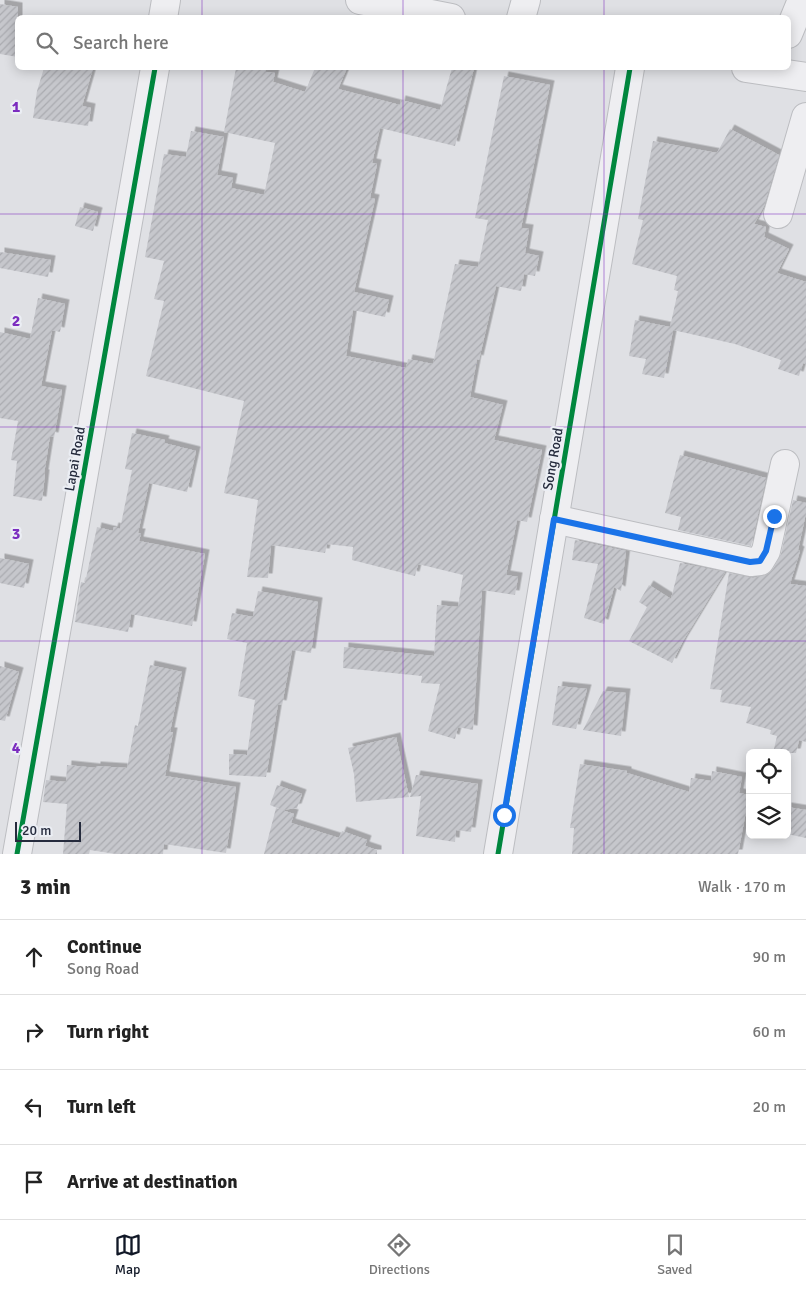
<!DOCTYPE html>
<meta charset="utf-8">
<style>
:root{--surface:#fff;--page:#f2f2f2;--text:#222;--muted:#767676;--line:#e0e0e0;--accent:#111827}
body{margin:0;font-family:Signika,sans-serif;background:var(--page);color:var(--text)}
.controls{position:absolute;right:15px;bottom:15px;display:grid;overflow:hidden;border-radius:8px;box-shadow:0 2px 12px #0003}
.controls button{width:45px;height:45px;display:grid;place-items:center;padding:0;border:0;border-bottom:1px solid var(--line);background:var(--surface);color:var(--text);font:25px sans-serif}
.scale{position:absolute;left:15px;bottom:12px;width:66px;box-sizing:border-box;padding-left:5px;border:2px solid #252b3d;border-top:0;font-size:14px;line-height:18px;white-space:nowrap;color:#252b3d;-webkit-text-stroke:4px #ebeef4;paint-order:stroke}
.stop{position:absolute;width:15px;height:15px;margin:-11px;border:4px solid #1a73e8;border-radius:50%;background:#fff}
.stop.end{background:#1a73e8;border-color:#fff;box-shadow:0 1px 5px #0008}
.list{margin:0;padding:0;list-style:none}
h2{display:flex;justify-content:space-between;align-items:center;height:65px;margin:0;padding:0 20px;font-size:21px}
h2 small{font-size:16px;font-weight:400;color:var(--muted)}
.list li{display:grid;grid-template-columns:32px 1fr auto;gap:15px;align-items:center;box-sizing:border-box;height:75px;padding:0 20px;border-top:1px solid var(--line)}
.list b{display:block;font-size:19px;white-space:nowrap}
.list p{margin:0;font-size:16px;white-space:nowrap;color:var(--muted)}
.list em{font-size:16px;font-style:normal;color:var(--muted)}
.icon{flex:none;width:28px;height:28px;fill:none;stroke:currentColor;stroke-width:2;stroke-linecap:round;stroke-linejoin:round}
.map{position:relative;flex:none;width:806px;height:854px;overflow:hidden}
.search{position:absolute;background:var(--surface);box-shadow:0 2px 12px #0003;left:15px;right:15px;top:15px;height:55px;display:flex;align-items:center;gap:12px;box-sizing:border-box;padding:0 18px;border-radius:8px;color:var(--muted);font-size:19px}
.sheet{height:365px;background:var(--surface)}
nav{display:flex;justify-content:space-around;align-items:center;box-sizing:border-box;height:70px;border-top:1px solid var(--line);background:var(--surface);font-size:14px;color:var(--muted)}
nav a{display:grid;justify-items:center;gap:2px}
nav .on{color:var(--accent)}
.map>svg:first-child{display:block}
.building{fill:url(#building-hatch);filter:url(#shadow)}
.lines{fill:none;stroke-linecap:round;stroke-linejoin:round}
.minor-casing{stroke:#bcbdc1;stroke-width:30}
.minor{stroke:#eeeef1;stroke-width:28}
.cycleway-casing{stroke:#ebeef4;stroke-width:8}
.cycleway{stroke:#00873e;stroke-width:5}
.route{stroke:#1a73e8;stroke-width:6}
.grid{fill:none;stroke:#7b2cbf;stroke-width:1;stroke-opacity:0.55}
.labels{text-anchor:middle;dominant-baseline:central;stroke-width:4.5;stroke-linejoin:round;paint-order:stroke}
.street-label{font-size:14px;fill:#252b3d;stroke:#ebeef4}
.grid-label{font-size:16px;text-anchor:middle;font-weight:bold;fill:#7b2cbf;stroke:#ebeef4;stroke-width:4.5;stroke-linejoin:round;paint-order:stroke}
</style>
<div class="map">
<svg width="806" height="854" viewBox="0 0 806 854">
<defs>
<pattern id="building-hatch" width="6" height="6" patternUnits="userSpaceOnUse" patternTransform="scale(1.25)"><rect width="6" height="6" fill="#c6c7cc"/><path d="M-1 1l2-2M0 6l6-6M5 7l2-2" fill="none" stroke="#aaabb0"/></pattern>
<filter id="shadow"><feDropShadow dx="4.5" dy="-4.5" stdDeviation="0" flood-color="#0004"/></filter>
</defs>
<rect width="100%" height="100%" fill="#dfe0e4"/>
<g class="building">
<path d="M0,4L18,7V57L0,54Z"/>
<path d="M44,68H93L82,106L91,108L88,126L33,118L37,91Z"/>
<path d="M236,68H266V72L275,73L273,82L305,92L315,68H347L338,89L400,105L401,100L440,110L452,68H474L455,146L380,128L372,163L377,164L370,198L375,199L354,292L389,300L385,317L353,310L346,356L406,368L408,359L433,364L455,264L478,267L488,220L475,218L504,76L550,85L521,228L529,229L525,253L539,256L535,276L524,274L521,291L496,286L479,360L477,359L470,397L503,405L494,440L542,450L527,522L517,520L506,575L518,577L515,595L482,590L473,730L458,727L455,739L428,731L440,684L421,683L422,676L343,668L344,647L434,656L437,605L458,607L463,575L418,564L415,576L352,560L353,547L327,544L325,553L271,545L268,578L247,577L258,500L224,493L244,401L146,376L164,301L154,299L164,261L145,257L164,154L186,157L191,131L224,137L217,175L233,178L231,188L264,195L275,143L224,132Z"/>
<path d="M730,129L779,155L764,206L754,224L766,227L764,237L789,249L777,273L806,282V364L803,363L799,376L778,369L781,360L735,344L673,330L664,378L642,374L646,359L629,356L635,320L670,327L678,291L674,290L677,276L632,264L643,220L638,219L653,141L717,153Z"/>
<path d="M80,207L98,212L93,231L75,226Z"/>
<path d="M0,252L51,260L48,277L0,268Z"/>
<path d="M38,298L65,304L60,332L52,330L41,386L62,390L54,437L50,436L44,474H45L42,501L13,496L17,461L11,460L18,421L0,418V332L30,339Z"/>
<path d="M132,433L165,440L164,443L196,451L187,492L149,483L138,533H141L139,541L205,554L192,626L131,614L128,632L75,622L81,582L85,583L97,527L113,531L114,527L120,529L132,470L125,469Z"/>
<path d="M680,455L766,478L751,546L678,530L681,517L665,513Z"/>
<path d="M793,500L806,503V513L798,550L800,551L790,584L806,586V742L799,740L796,753H773L777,736L770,734L771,730L746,723L751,707L720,702L722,690L710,689L729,573L753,578L768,574L773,569L781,554Z"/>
<path d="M575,540L626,551L621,591L614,587L604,624L584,618L598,564L572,560Z"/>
<path d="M0,558L29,564L24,588L0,583Z"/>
<path d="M680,563L725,572L683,641L672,663L629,641L647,607L639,602L649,585L671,599Z"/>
<path d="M258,591L318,602L311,653L292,650L282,705L278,704L266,777L229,775V754L247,755L255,700L238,696L247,643L227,639L232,613L253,617Z"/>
<path d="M150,665L182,672L170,732H173L165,776L236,787L226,853L164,844L163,854H116L90,850L89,854H63L67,804L43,802L46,780L66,782L67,765L96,768V766L127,768L135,725L138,726Z"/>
<path d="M0,666L19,672L5,721L0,720Z"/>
<path d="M558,686L587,689L576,729L552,725Z"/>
<path d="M603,691L626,693L621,736L583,730Z"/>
<path d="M396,737L409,797L356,802L354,774L348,748Z"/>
<path d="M580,764L627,771V773L689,792L691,778L711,781L712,771L742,777L739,793L749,795L738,854H572L574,828H570Z"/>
<path d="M416,775L478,784L471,832L456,830L455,842L416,836L421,796L410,797Z"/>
<path d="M277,785L302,794L297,808L282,810L270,805Z"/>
<path d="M787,807L806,810V838L787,834Z"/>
<path d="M276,808L294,814L291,823L339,838L342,831L367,840L365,846L377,850V854H264Z"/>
</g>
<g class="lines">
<g class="minor-casing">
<g id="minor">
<path d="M360,0L451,18"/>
<path d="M163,18L166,0"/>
<path d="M521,18L526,0"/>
<path d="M788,34L802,0"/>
<path d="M746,68L806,77"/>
<path d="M778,214L806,117"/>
<path d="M554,519L751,562L760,561L766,551L785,464"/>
<path d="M17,854L155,68"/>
<path d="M498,854L630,68"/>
</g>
</g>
<use href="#minor" class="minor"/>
<g class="cycleway-casing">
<g id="cycleway">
<path d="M17,854L155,68"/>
<path d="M498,854L630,68"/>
</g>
</g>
<use href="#cycleway" class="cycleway"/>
</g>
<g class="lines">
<path class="route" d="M504,815L554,519L750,562L760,561L766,551L774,516"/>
</g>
<path class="grid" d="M202,0V18M403,0V18M604,0V18M202,68V854M403,68V854M604,68V854M0,214H806M0,427H806M0,641H806"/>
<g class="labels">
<g class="street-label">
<text transform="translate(75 459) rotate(-80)">Lapai Road</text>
<text transform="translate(553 459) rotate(-80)">Song Road</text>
</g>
</g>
<g class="grid-label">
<text x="16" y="112">1</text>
<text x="16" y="326">2</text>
<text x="16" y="539">3</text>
<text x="16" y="753">4</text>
</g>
</svg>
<div class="controls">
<button><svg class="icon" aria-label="locate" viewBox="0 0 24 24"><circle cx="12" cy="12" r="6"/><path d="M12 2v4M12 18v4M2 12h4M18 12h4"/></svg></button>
<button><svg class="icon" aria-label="layers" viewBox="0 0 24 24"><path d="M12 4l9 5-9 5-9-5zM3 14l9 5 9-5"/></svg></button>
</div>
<div class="scale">20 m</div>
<div class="stop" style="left:504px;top:815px"></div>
<div class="stop end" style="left:774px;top:516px"></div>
<div class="search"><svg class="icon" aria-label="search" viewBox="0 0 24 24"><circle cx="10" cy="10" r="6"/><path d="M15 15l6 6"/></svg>Search here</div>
</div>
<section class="sheet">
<h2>3 min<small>Walk · 170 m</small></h2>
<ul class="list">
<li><svg class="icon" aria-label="ahead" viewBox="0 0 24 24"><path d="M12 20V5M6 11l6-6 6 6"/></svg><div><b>Continue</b><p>Song Road</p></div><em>90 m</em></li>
<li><svg class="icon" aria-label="right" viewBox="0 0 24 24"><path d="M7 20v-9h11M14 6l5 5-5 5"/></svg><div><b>Turn right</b></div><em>60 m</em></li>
<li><svg class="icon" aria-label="left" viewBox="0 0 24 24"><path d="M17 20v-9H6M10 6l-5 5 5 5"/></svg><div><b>Turn left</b></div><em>20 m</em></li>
<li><svg class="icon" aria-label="arrive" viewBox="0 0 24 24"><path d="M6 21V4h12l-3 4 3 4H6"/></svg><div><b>Arrive at destination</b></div></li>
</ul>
</section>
<nav>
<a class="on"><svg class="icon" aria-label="map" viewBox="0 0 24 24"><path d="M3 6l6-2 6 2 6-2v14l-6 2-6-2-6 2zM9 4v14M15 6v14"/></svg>Map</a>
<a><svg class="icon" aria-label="directions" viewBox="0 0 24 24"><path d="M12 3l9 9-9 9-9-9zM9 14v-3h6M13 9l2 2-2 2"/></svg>Directions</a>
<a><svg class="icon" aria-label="saved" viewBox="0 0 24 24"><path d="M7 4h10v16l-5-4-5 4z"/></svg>Saved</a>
</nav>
